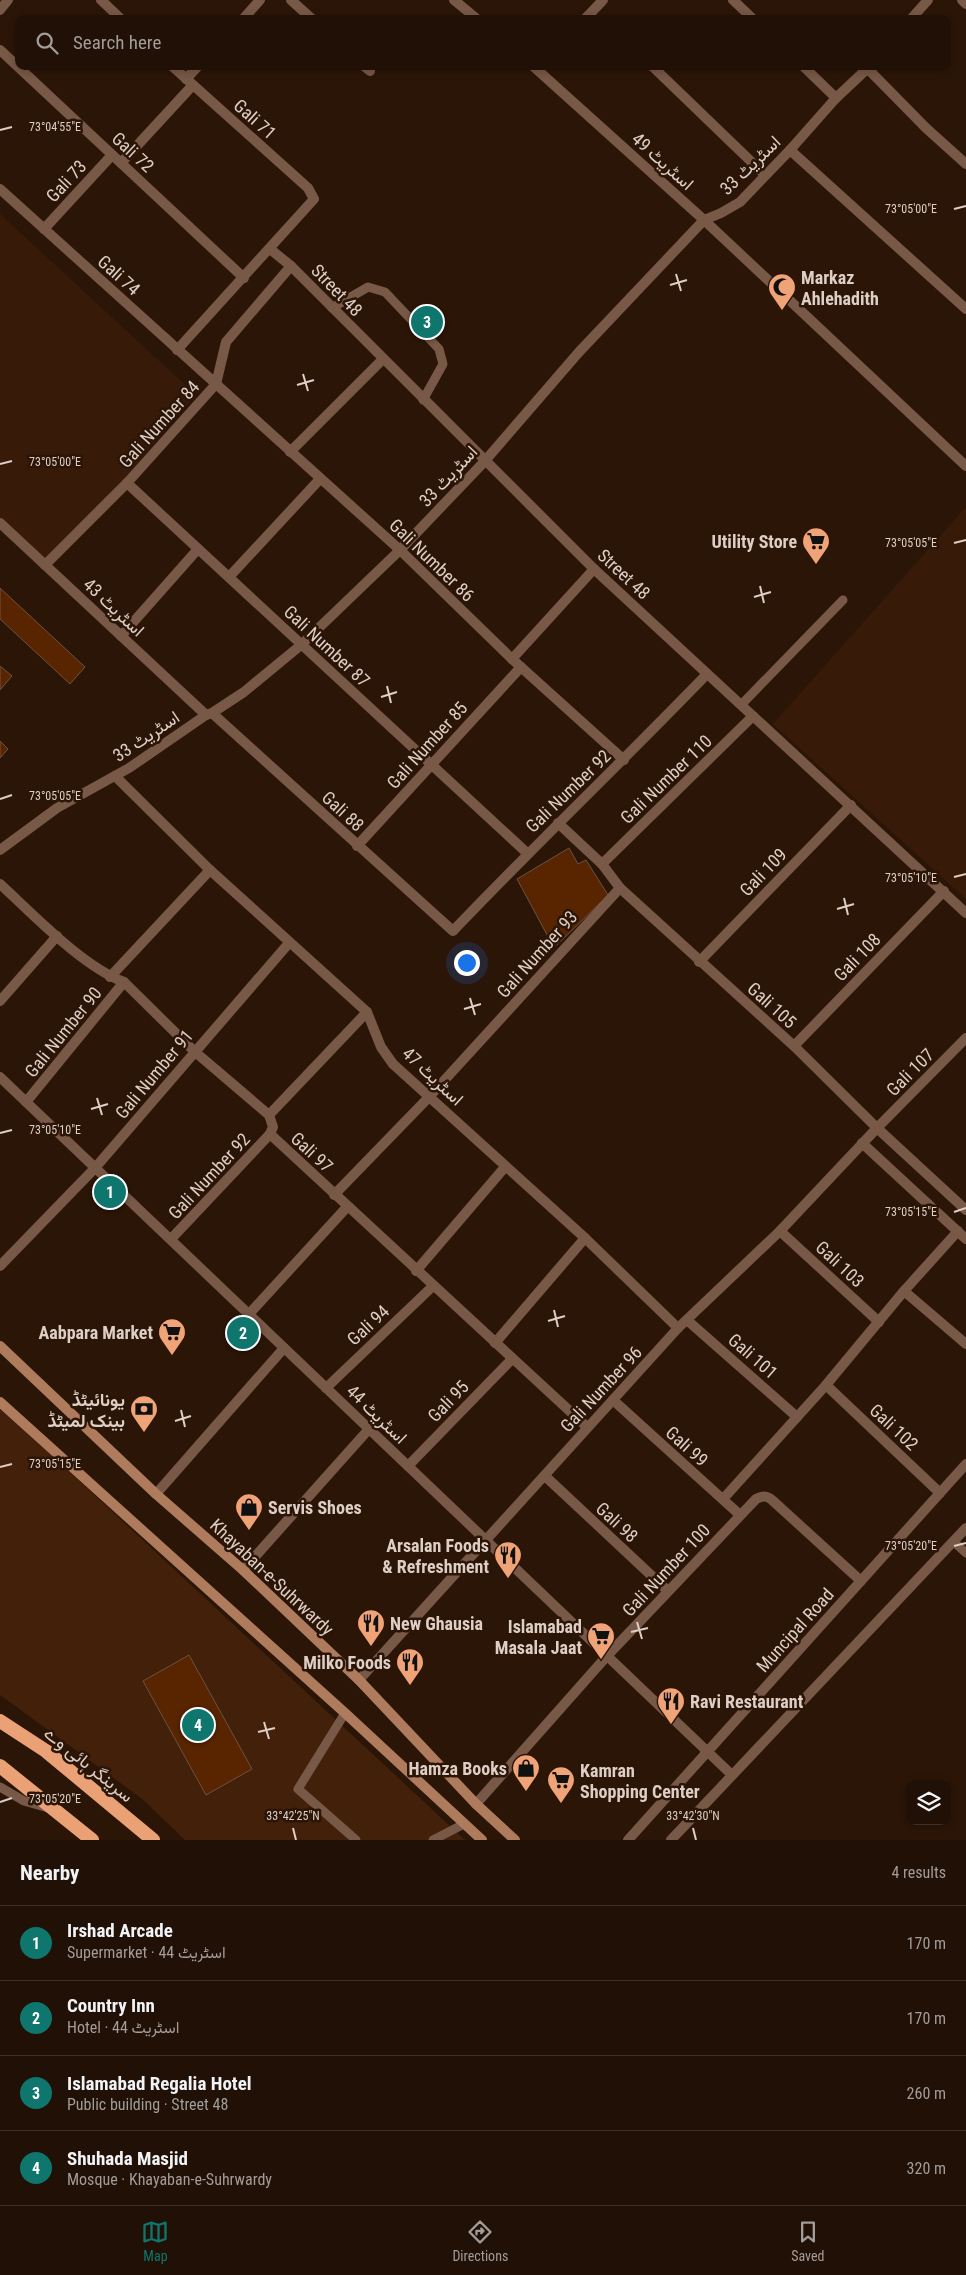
<!DOCTYPE html>
<meta charset="utf-8">
<style>
:root{--surface:#201005;--page:#2d1e13;--text:#f1f3f6;--muted:#a29d9a;--line:#3d3027;--accent:#0f766e}
body{margin:0;font-family:"Roboto Condensed",Vazirmatn,sans-serif;background:var(--page);color:var(--text)}
.controls{position:absolute;right:15px;bottom:15px;display:grid;overflow:hidden;border-radius:10px;box-shadow:0 2px 8px #0003}
.controls button{width:45px;height:45px;display:grid;place-items:center;padding:0;border:0;border-bottom:1px solid var(--line);background:var(--surface);color:var(--text);font:25px sans-serif}
.you{position:absolute;left:466px;top:962px;width:18px;height:18px;margin:-12px;border:4px solid #fff;border-radius:50%;background:#1a73e8;box-shadow:0 0 0 8px #1a73e833}
.badge{display:grid;place-items:center;width:32px;height:32px;border-radius:50%;background:var(--accent);color:#fff;font-size:16px;font-weight:700}
.pin{position:absolute;translate:-50% -50%;border:2px solid #fff;box-shadow:0 1px 5px #0006}
.list{margin:0;padding:0;list-style:none}
h2{display:flex;justify-content:space-between;align-items:center;height:65px;margin:0;padding:0 20px;font-size:21px}
h2 small{font-size:16px;font-weight:400;color:var(--muted)}
.list li{display:grid;grid-template-columns:32px 1fr auto;gap:15px;align-items:center;box-sizing:border-box;height:75px;padding:0 20px;border-top:1px solid var(--line)}
.list b{display:block;font-size:19px;white-space:nowrap}
.list p{margin:0;font-size:16px;white-space:nowrap;color:var(--muted)}
.list em{font-size:16px;font-style:normal;color:var(--muted)}
.icon{flex:none;width:28px;height:28px;fill:none;stroke:currentColor;stroke-width:2;stroke-linecap:round;stroke-linejoin:round}
.map{position:relative;flex:none;width:966px;height:1840px;overflow:hidden}
.search{position:absolute;background:var(--surface);box-shadow:0 2px 8px #0003;left:15px;right:15px;top:15px;height:55px;display:flex;align-items:center;gap:12px;box-sizing:border-box;padding:0 18px;border-radius:10px;color:var(--muted);font-size:19px}
.sheet{height:365px;background:var(--surface)}
nav{display:flex;justify-content:space-around;align-items:center;box-sizing:border-box;height:70px;border-top:1px solid var(--line);background:var(--surface);font-size:14px;color:var(--muted)}
nav a{display:grid;justify-items:center;gap:2px}
nav .on{color:var(--accent)}
.map>svg:first-child{display:block}
.built{fill:#371b08}
.green{fill:#422009}
.building{fill:#592500;stroke:#6d5243}
.lines{fill:none;stroke-linecap:round;stroke-linejoin:round}
.service{stroke:#785846;stroke-width:9}
.minor{stroke:#785846;stroke-width:10}
.tertiary{stroke:#785846;stroke-width:10}
.secondary{stroke:#ae7b5d;stroke-width:10}
.trunk{stroke:#eaa176;stroke-width:14}
.ticks{fill:none;stroke:#decec5;stroke-width:2}
.labels{text-anchor:middle;dominant-baseline:central;stroke-width:5;stroke-linejoin:round;paint-order:stroke}
.street-label{font-size:18px;fill:#decec5;stroke:#2b1507}
.poi-label{font-size:18px;font-weight:bold;fill:#decec5;stroke:#2b1507;text-anchor:end}
.ticks-label{font-size:12px;text-anchor:middle;fill:#decec5;stroke:#2b1507;stroke-width:5;stroke-linejoin:round;paint-order:stroke}
</style>
<div class="map">
<svg width="966" height="1840" viewBox="0 0 966 1840">
<rect width="100%" height="100%" fill="#2b1507"/>
<g class="built">
<path d="M0,214L196,395L44,571L0,528Z"/>
<path d="M966,507V899L773,724Z"/>
</g>
<path class="green" d="M0,1407L465,1840H185L141,1798L0,1695Z"/>
<g class="building">
<path d="M0,588L85,667L70,684L0,619Z"/>
<path d="M0,666L12,676L0,690Z"/>
<path d="M0,741L8,749L0,758Z"/>
<path d="M569,848L578,864L586,860L608,895L557,945L552,944L517,879Z"/>
<path d="M189,1655L252,1769L206,1795L143,1681Z"/>
</g>
<g class="lines">
<g class="service">
<path d="M332,308L368,287L385,292L439,349L443,364L423,400"/>
<path d="M741,705L843,600"/>
<path d="M954,1542L966,1553"/>
<path d="M345,1713L298,1789L356,1840"/>
<path d="M0,1787L24,1801L48,1808"/>
<path d="M433,1840L464,1824"/>
</g>
<g class="minor">
<path d="M101,0L121,19"/>
<path d="M291,0L312,19"/>
<path d="M454,0L477,19"/>
<path d="M733,0L753,19"/>
<path d="M962,0L966,4"/>
<path d="M0,10L8,0"/>
<path d="M243,19L260,0"/>
<path d="M585,19L603,0"/>
<path d="M911,19L928,0"/>
<path d="M0,50L244,278"/>
<path d="M172,66L308,188L314,199L177,350"/>
<path d="M364,66L370,71"/>
<path d="M533,66L704,220L966,466"/>
<path d="M652,66L765,175"/>
<path d="M803,66L836,98"/>
<path d="M868,69L926,128L966,164"/>
<path d="M186,79L198,66"/>
<path d="M790,150L966,309"/>
<path d="M121,163L192,86"/>
<path d="M0,189L400,550L512,659L624,760"/>
<path d="M44,229L112,155"/>
<path d="M270,249L291,266L594,569L966,913"/>
<path d="M290,452L383,359"/>
<path d="M127,483L527,853"/>
<path d="M0,523L206,715"/>
<path d="M45,565L127,483L216,384L226,342L291,266"/>
<path d="M229,577L320,479"/>
<path d="M121,636L198,549"/>
<path d="M512,659L594,569"/>
<path d="M212,713L453,931C536,844 623,761 707,674"/>
<path d="M115,776L210,870L367,1012L381,1047L393,1064L585,1238L678,1328"/>
<path d="M558,823L602,864L620,888L794,1046L877,1128L966,1210"/>
<path d="M357,846L521,667"/>
<path d="M0,850L57,808L129,768L206,715L212,713L244,692L301,645L400,550L484,462L579,352L704,220L721,213L740,202L790,150L836,98L870,66"/>
<path d="M602,864L753,716"/>
<path d="M0,884C34,915 82,966 124,982L194,1051L269,1115L273,1127L270,1134L587,1427"/>
<path d="M699,962L851,805"/>
<path d="M110,977L210,870"/>
<path d="M0,1001L57,936"/>
<path d="M794,1046L944,891"/>
<path d="M0,1077L732,1775"/>
<path d="M26,1102L124,982"/>
<path d="M269,1115L367,1012"/>
<path d="M862,1143L966,1239"/>
<path d="M334,1195L430,1096L620,888"/>
<path d="M780,1231L879,1322"/>
<path d="M171,1239L270,1134"/>
<path d="M0,1266L95,1168L289,943"/>
<path d="M416,1271L505,1167"/>
<path d="M904,1291L966,1344"/>
<path d="M249,1314L347,1207"/>
<path d="M687,1320L797,1417"/>
<path d="M495,1343L585,1238"/>
<path d="M826,1385L940,1493"/>
<path d="M326,1388L433,1286"/>
<path d="M613,1400L740,1515"/>
<path d="M408,1466L512,1359"/>
<path d="M545,1476L668,1591"/>
<path d="M156,1494L284,1348"/>
<path d="M723,1499L826,1385L904,1291L958,1231"/>
<path d="M243,1570L369,1429"/>
<path d="M359,1680L678,1328L780,1231L877,1128L966,1038"/>
<path d="M476,1804L606,1657L756,1499C762,1496 766,1495 772,1500L861,1581"/>
</g>
<g class="tertiary">
<path d="M628,1840L966,1464"/>
<path d="M671,1840L966,1528"/>
</g>
<g class="secondary">
<path d="M0,1346L156,1494L243,1570L359,1680L476,1804L515,1840"/>
<path d="M0,1402L345,1713L482,1840"/>
</g>
<g class="trunk">
<path d="M0,1721L46,1751L153,1840"/>
<path d="M0,1766L92,1840"/>
</g>
</g>
<path class="ticks" d="M0,130L12,127M954,209L966,206M676,274L681,291M670,285L687,280M303,374L308,391M297,385L314,380M0,464L12,461M954,543L966,540M760,586L764,603M754,597L771,592M387,686L391,703M381,697L397,692M0,799L12,795M954,877L966,874M844,898L848,915M837,909L854,904M470,998L475,1015M464,1009L481,1004M97,1098L102,1115M91,1109L108,1104M0,1133L12,1130M954,1212L966,1208M554,1310L558,1327M548,1321L565,1316M181,1410L185,1427M175,1421L191,1416M0,1467L12,1464M954,1546L966,1543M637,1622L642,1639M631,1632L648,1628M264,1722L269,1739M258,1732L275,1728M0,1802L12,1798M293,1828L296,1840M693,1828L696,1840"/>
<defs>
<g id="mosque-pin" transform="scale(1.4375)"><path d="M0 17L-7.5 6A9.5 9.5 0 1 1 7.5 6Z" fill="#efa377" stroke="#2b1507"/><path d="M3.5-4.9A6 6 0 1 0 3.5 4.9A5 5 0 1 1 3.5-4.9Z" fill="#111"/></g>
<g id="supermarket-pin" transform="scale(1.4375)"><path d="M0 17L-7.5 6A9.5 9.5 0 1 1 7.5 6Z" fill="#efa377" stroke="#2b1507"/><path d="M-6-5.5h2.5l.6 2H6L4.5 2H-2.5L-4.4-4H-6ZM-1.5 3.2a1.3 1.3 0 1 0 .1 0ZM3 3.2a1.3 1.3 0 1 0 .1 0Z" fill="#111"/></g>
<g id="bank-pin" transform="scale(1.4375)"><path d="M0 17L-7.5 6A9.5 9.5 0 1 1 7.5 6Z" fill="#efa377" stroke="#2b1507"/><path d="M-6-4H6V4H-6ZM0-2.3a2.3 2.3 0 1 0 0 4.6a2.3 2.3 0 1 0 0-4.6Z" fill="#111"/></g>
<g id="shop-pin" transform="scale(1.4375)"><path d="M0 17L-7.5 6A9.5 9.5 0 1 1 7.5 6Z" fill="#efa377" stroke="#2b1507"/><path d="M-5-2.5h2.3a2.7 3.5 0 0 1 5.4 0H5L5.5 6h-11ZM-1.5-2.5h3a1.5 2.3 0 0 0-3 0Z" fill="#111"/></g>
<g id="restaurant-pin" transform="scale(1.4375)"><path d="M0 17L-7.5 6A9.5 9.5 0 1 1 7.5 6Z" fill="#efa377" stroke="#2b1507"/><path d="M-5-6h1v4h1v-4h1v4h1v-4h1v5L-1.5 .5V6h-2V.5L-5-1ZM5-6V6H3V1.5H1.5Q1.5-4 5-6Z" fill="#111"/></g>
</defs>
<g fill-rule="evenodd">
<use href="#mosque-pin" x="782" y="287"/>
<use href="#supermarket-pin" x="816" y="541"/>
<use href="#supermarket-pin" x="172" y="1332"/>
<use href="#bank-pin" x="144" y="1409"/>
<use href="#shop-pin" x="249" y="1507"/>
<use href="#restaurant-pin" x="508" y="1555"/>
<use href="#restaurant-pin" x="371" y="1623"/>
<use href="#supermarket-pin" x="601" y="1636"/>
<use href="#restaurant-pin" x="410" y="1662"/>
<use href="#restaurant-pin" x="671" y="1701"/>
<use href="#shop-pin" x="526" y="1768"/>
<use href="#supermarket-pin" x="561" y="1780"/>
</g>
<g class="labels">
<g class="street-label">
<text transform="translate(255 119) rotate(42)">Gali 71</text>
<text transform="translate(133 152) rotate(43)">Gali 72</text>
<text transform="translate(663 161) rotate(42)">اسٹریٹ 49</text>
<text transform="translate(750 165) rotate(-44)">اسٹریٹ 33</text>
<text transform="translate(66 181) rotate(-47)">Gali 73</text>
<text transform="translate(119 275) rotate(42)">Gali 74</text>
<text transform="translate(337 290) rotate(46)">Street 48</text>
<text transform="translate(159 424) rotate(-48)">Gali Number 84</text>
<text transform="translate(448 476) rotate(-47)">اسٹریٹ 33</text>
<text transform="translate(432 560) rotate(44)">Gali Number 86</text>
<text transform="translate(624 574) rotate(43)">Street 48</text>
<text transform="translate(114 607) rotate(43)">اسٹریٹ 43</text>
<text transform="translate(327 646) rotate(43)">Gali Number 87</text>
<text transform="translate(146 736) rotate(-34)">اسٹریٹ 33</text>
<text transform="translate(427 745) rotate(-48)">Gali Number 85</text>
<text transform="translate(666 779) rotate(-44)">Gali Number 110</text>
<text transform="translate(568 791) rotate(-44)">Gali Number 92</text>
<text transform="translate(343 811) rotate(43)">Gali 88</text>
<text transform="translate(763 872) rotate(-46)">Gali 109</text>
<text transform="translate(537 954) rotate(-48)">Gali Number 93</text>
<text transform="translate(857 957) rotate(-46)">Gali 108</text>
<text transform="translate(772 1005) rotate(42)">Gali 105</text>
<text transform="translate(63 1032) rotate(-51)">Gali Number 90</text>
<text transform="translate(910 1072) rotate(-45)">Gali 107</text>
<text transform="translate(154 1074) rotate(-50)">Gali Number 91</text>
<text transform="translate(433 1076) rotate(43)">اسٹریٹ 47</text>
<text transform="translate(312 1152) rotate(43)">Gali 97</text>
<text transform="translate(209 1176) rotate(-47)">Gali Number 92</text>
<text transform="translate(840 1264) rotate(43)">Gali 103</text>
<text transform="translate(368 1325) rotate(-43)">Gali 94</text>
<text transform="translate(753 1356) rotate(41)">Gali 101</text>
<text transform="translate(601 1389) rotate(-47)">Gali Number 96</text>
<text transform="translate(448 1401) rotate(-46)">Gali 95</text>
<text transform="translate(377 1414) rotate(44)">اسٹریٹ 44</text>
<text transform="translate(894 1427) rotate(43)">Gali 102</text>
<text transform="translate(687 1446) rotate(42)">Gali 99</text>
<text transform="translate(617 1522) rotate(43)">Gali 98</text>
<text transform="translate(666 1570) rotate(-47)">Gali Number 100</text>
<text transform="translate(272 1577) rotate(43)">Khayaban-e-Suhrwardy</text>
<text transform="translate(795 1630) rotate(-48)">Muncipal Road</text>
<text transform="translate(89 1764) rotate(39)">سرینگر ہائی وے</text>
</g>
<g class="poi-label">
<text x="801" y="277" text-anchor="start">Markaz<tspan x="801" dy="21">Ahlehadith</tspan></text>
<text x="797" y="541">Utility Store</text>
<text x="153" y="1332">Aabpara Market</text>
<text x="125" y="1399">یونائیٹڈ<tspan x="125" dy="21">بینک لمیٹڈ</tspan></text>
<text x="268" y="1507" text-anchor="start">Servis Shoes</text>
<text x="489" y="1545">Arsalan Foods<tspan x="489" dy="21">&amp; Refreshment</tspan></text>
<text x="390" y="1623" text-anchor="start">New Ghausia</text>
<text x="582" y="1626">Islamabad<tspan x="582" dy="21">Masala Jaat</tspan></text>
<text x="391" y="1662">Milko Foods</text>
<text x="690" y="1701" text-anchor="start">Ravi Restaurant</text>
<text x="507" y="1768">Hamza Books</text>
<text x="580" y="1770" text-anchor="start">Kamran<tspan x="580" dy="21">Shopping Center</tspan></text>
</g>
</g>
<g class="ticks-label">
<text x="55" y="131">73°04'55"E</text>
<text x="911" y="213">73°05'00"E</text>
<text x="55" y="466">73°05'00"E</text>
<text x="911" y="547">73°05'05"E</text>
<text x="55" y="800">73°05'05"E</text>
<text x="911" y="882">73°05'10"E</text>
<text x="55" y="1134">73°05'10"E</text>
<text x="911" y="1216">73°05'15"E</text>
<text x="55" y="1468">73°05'15"E</text>
<text x="911" y="1550">73°05'20"E</text>
<text x="55" y="1803">73°05'20"E</text>
<text x="293" y="1820">33°42'25"N</text>
<text x="693" y="1820">33°42'30"N</text>
</g>
</svg>
<div class="controls">
<button><svg class="icon" aria-label="layers" viewBox="0 0 24 24"><path d="M12 4l9 5-9 5-9-5zM3 14l9 5 9-5"/></svg></button>
</div>
<div class="you"></div>
<div class="pin badge" style="left:110px;top:1192px">1</div>
<div class="pin badge" style="left:243px;top:1333px">2</div>
<div class="pin badge" style="left:427px;top:322px">3</div>
<div class="pin badge" style="left:198px;top:1725px">4</div>
<div class="search"><svg class="icon" aria-label="search" viewBox="0 0 24 24"><circle cx="10" cy="10" r="6"/><path d="M15 15l6 6"/></svg>Search here</div>
</div>
<section class="sheet">
<h2>Nearby<small>4 results</small></h2>
<ul class="list">
<li><span class="badge">1</span><div><b>Irshad Arcade</b><p>Supermarket · اسٹریٹ 44</p></div><em>170 m</em></li>
<li><span class="badge">2</span><div><b>Country Inn</b><p>Hotel · اسٹریٹ 44</p></div><em>170 m</em></li>
<li><span class="badge">3</span><div><b>Islamabad Regalia Hotel</b><p>Public building · Street 48</p></div><em>260 m</em></li>
<li><span class="badge">4</span><div><b>Shuhada Masjid</b><p>Mosque · Khayaban-e-Suhrwardy</p></div><em>320 m</em></li>
</ul>
</section>
<nav>
<a class="on"><svg class="icon" aria-label="map" viewBox="0 0 24 24"><path d="M3 6l6-2 6 2 6-2v14l-6 2-6-2-6 2zM9 4v14M15 6v14"/></svg>Map</a>
<a><svg class="icon" aria-label="directions" viewBox="0 0 24 24"><path d="M12 3l9 9-9 9-9-9zM9 14v-3h6M13 9l2 2-2 2"/></svg>Directions</a>
<a><svg class="icon" aria-label="saved" viewBox="0 0 24 24"><path d="M7 4h10v16l-5-4-5 4z"/></svg>Saved</a>
</nav>
